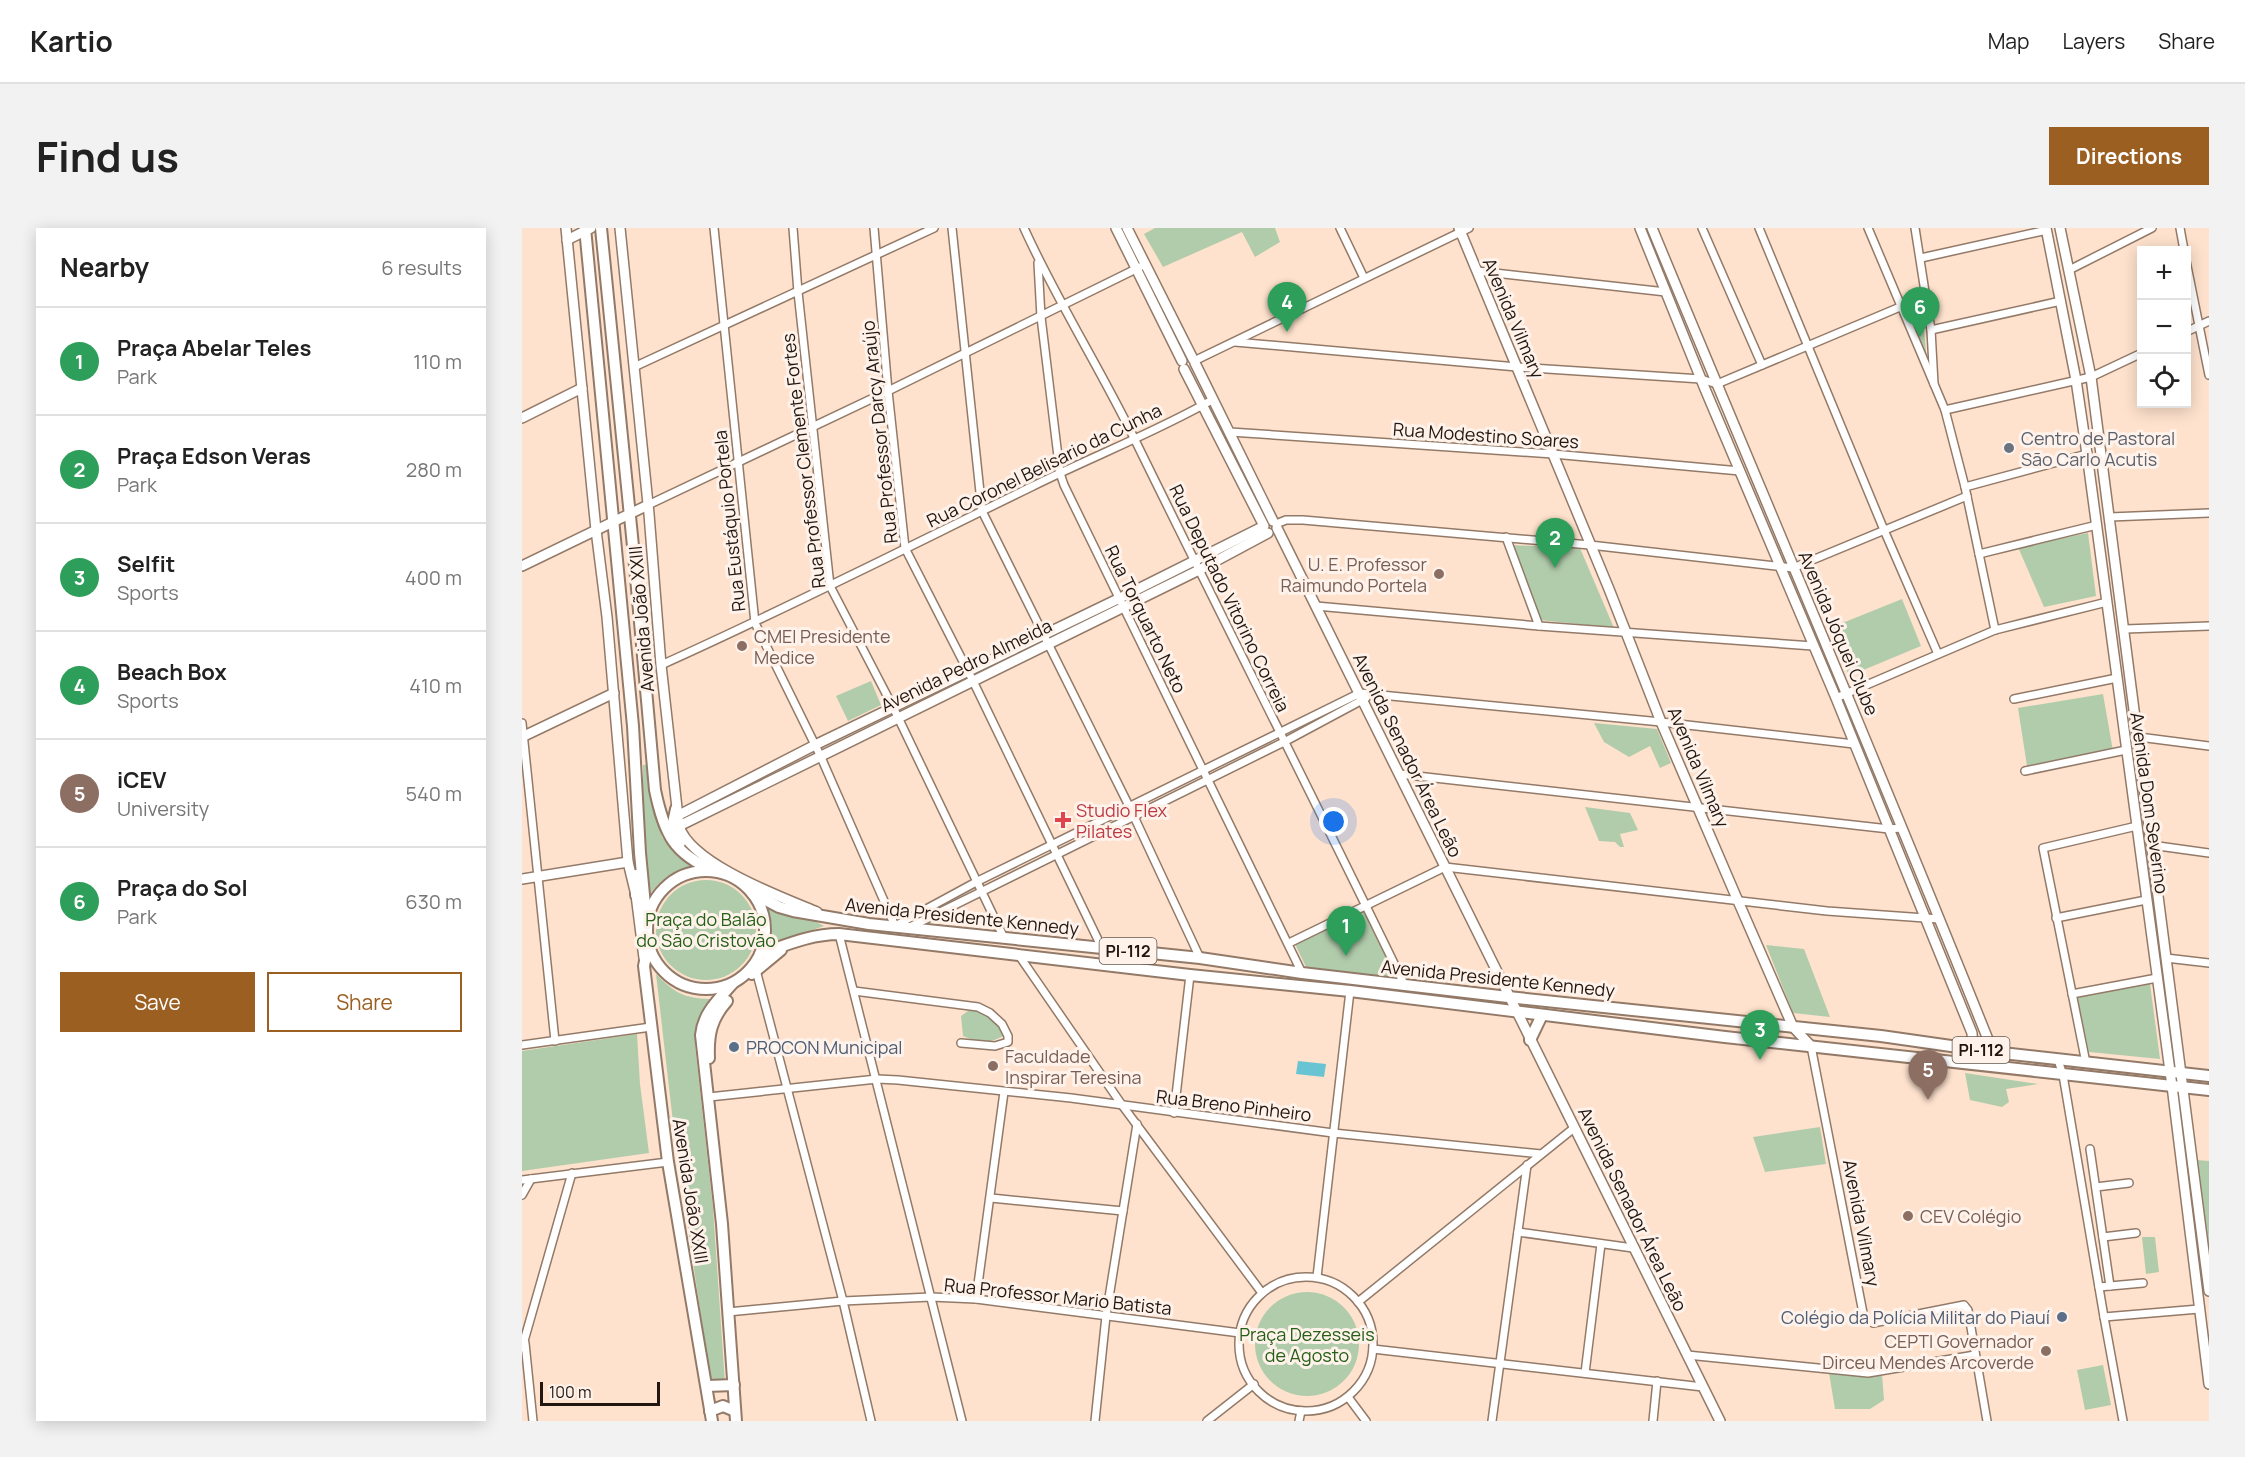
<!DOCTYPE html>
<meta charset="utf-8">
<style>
:root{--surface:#fff;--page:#f2f2f2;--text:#222;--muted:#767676;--line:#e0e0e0;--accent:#9b5f21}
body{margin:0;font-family:Manrope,sans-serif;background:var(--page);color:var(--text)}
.controls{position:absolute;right:18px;top:18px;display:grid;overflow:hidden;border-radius:0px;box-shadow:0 3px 15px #0003}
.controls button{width:54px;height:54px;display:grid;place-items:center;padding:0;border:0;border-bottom:2px solid var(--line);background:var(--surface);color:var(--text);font:30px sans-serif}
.scale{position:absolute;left:18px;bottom:15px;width:120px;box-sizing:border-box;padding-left:6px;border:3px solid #211710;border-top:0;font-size:16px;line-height:21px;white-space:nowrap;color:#211710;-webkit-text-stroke:4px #fef2ea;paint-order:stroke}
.you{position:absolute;left:812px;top:594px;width:21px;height:21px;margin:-15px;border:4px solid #fff;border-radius:50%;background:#1a73e8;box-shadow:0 0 0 9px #1a73e833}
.badge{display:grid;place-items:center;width:39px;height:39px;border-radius:50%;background:var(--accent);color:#fff;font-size:20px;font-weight:700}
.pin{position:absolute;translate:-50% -50px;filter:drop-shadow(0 2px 3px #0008)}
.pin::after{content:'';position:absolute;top:32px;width:21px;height:18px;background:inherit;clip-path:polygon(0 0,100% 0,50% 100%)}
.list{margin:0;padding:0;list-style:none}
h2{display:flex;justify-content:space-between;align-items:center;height:78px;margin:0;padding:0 24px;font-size:26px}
h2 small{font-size:20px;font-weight:400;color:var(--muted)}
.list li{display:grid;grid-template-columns:39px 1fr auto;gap:18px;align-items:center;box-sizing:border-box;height:108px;padding:0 24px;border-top:2px solid var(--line)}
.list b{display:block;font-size:22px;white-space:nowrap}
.list p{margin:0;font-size:20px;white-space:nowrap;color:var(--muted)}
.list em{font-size:20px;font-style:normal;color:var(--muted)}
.actions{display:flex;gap:12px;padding:18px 24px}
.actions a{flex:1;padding:14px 0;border:2px solid var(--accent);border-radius:0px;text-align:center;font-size:21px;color:var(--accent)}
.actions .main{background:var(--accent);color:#fff}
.icon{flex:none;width:33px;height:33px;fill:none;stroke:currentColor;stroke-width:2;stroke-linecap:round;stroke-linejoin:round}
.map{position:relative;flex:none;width:1687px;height:1193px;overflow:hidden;border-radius:0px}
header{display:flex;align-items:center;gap:36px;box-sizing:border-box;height:84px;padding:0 30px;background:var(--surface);border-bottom:2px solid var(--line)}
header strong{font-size:28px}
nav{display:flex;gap:33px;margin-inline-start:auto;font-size:21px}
.intro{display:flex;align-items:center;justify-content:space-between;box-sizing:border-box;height:144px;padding:0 36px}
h1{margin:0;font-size:42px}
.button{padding:15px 27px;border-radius:0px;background:var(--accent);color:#fff;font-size:21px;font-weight:700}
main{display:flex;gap:36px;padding:0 36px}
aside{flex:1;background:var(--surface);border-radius:0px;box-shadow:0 3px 15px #0003}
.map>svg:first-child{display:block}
.green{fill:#b1ccab}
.water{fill:#68c4d2}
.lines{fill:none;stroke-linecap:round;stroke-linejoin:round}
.street-casing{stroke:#937a68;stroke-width:10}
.secondary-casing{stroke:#937a68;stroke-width:12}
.primary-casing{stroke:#937a68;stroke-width:14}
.street{stroke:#fff;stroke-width:7}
.secondary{stroke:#fff;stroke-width:9}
.primary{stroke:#fff;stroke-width:10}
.worship-dot{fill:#6b7280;stroke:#fef2ea;stroke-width:2}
.education-dot{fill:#8d6e63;stroke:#fef2ea;stroke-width:2}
.health-dot{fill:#e0444e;stroke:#fef2ea;stroke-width:2}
.service-dot{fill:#5c6f8a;stroke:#fef2ea;stroke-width:2}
.labels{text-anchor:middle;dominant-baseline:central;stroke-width:6;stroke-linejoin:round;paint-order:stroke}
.shield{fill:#fef2ea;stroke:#635951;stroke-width:1.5}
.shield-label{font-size:16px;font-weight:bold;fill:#211710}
.street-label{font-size:18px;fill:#211710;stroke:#fef2ea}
.worship-label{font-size:18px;fill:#5b616d;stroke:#fef2ea;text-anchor:start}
.education-label{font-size:18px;fill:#785e54;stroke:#fef2ea;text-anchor:start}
.health-label{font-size:18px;fill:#be3a42;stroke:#fef2ea;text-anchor:start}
.park-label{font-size:18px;fill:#266018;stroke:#fef2ea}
.service-label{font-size:18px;fill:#4e5e75;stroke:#fef2ea;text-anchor:start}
</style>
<header>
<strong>Kartio</strong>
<nav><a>Map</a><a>Layers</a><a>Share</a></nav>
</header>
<div class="intro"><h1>Find us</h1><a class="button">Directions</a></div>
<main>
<aside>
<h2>Nearby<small>6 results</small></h2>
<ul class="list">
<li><span class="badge" style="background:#2e9e5b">1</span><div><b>Praça Abelar Teles</b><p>Park</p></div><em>110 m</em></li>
<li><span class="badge" style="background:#2e9e5b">2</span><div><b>Praça Edson Veras</b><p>Park</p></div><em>280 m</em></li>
<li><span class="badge" style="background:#2e9e5b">3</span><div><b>Selfit</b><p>Sports</p></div><em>400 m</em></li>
<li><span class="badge" style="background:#2e9e5b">4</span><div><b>Beach Box</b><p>Sports</p></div><em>410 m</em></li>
<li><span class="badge" style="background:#8d6e63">5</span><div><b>iCEV</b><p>University</p></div><em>540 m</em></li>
<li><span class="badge" style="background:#2e9e5b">6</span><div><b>Praça do Sol</b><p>Park</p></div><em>630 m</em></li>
</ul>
<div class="actions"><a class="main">Save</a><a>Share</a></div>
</aside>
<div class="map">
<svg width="1687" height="1193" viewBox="0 0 1687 1193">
<rect width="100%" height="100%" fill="#fee2cd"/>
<g class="green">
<path d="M633,0H753L758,14L733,29L720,4L641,39L622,6Z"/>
<path d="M1400,79L1405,134L1384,83Z"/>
<path d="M1566,305L1574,368L1522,379L1496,319Z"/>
<path d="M989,317L1058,320L1092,400L1018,392Z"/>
<path d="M1380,371L1399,418L1327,448L1308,400Z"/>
<path d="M349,453L359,477L326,493L314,468Z"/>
<path d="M1581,466L1591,523L1505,538L1496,480Z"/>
<path d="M1072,495L1135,501L1149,535L1138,540L1128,518L1107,529L1082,514Z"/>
<path d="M121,537H125L128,563L140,609L169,639C148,644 137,653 125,670L121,626Z"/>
<path d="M1063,579L1108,585L1116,602L1098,606L1102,619H1098L1093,614L1077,613Z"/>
<circle cx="184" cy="702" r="50"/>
<path d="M844,677L882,756L786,743L772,714Z"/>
<path d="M244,679L289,691L302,698L247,717L248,701Z"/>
<path d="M1244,717L1282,721L1308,789L1271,785Z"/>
<path d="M134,746C153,765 161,770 188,771C177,786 174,798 173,817L191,980L203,1155L191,1154L187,1144L152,903Z"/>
<path d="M1628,756L1638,831L1567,824L1554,769Z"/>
<path d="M457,782C469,787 479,794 482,807C468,817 455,814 441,808L439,788L446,783Z"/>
<path d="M115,806L118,856L127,925L0,943V823Z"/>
<path d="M1443,845L1516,856L1484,861L1487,874L1480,879L1448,872Z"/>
<path d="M1298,899L1304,936L1243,944L1231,909Z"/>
<path d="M1675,932L1687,933V1027Z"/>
<path d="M1620,1009H1633L1637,1044L1624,1046Z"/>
<circle cx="785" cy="1116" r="52"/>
<path d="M1581,1137L1589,1177L1563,1182L1555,1142Z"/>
<path d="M1307,1145L1360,1146L1362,1172L1348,1181H1313Z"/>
</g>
<path class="water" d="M776,833L804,836L802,849L774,846Z"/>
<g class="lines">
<g class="street-casing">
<g id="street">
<path d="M192,0L233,395L298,527L373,698L456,653L838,465L1139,494L1332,516"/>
<path d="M271,0L276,64L308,358L371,479L482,710"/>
<path d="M352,0L366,163L383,320L451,453L580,720"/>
<path d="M430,0L460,283L608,580L678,730"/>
<path d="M502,0C535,73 578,140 613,212C702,394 794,574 882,756"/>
<path d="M818,0L842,50"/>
<path d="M1180,0L1240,137"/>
<path d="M1237,0L1362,302L1416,426"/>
<path d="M1346,0L1423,182L1443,259L1473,402"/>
<path d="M1393,0L1409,102L1412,156"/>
<path d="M1658,0L1662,22"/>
<path d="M1399,30L1525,2"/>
<path d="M1664,33L1687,147"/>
<path d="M516,35L519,89L538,245L542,257L780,745"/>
<path d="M1547,42L1630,0"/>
<path d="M955,43L1144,64"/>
<path d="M1409,102L1539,73"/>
<path d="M1664,104L1687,93"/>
<path d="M713,114L995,139L1179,151L1195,156L1378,79L1404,71"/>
<path d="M672,133L947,0"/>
<path d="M112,139L412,0"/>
<path d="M1423,182L1569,149L1620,125"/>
<path d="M708,204L1031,226L1218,243"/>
<path d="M1443,259L1565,226"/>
<path d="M126,277L366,163L618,39"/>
<path d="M1588,289L1687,285"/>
<path d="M754,296L764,292H781L1068,317L1271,340L1445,268"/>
<path d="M984,309L1017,398"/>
<path d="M1457,326L1575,297"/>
<path d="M794,378L1017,398L1291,418"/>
<path d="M1603,401L1687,398"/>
<path d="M139,437C264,381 386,319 509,259C569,229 632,205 690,172"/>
<path d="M1314,470L1473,402L1585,374"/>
<path d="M1492,471L1595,450"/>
<path d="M0,495L33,813"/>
<path d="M1617,509L1687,518"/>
<path d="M1503,543L1604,522"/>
<path d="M877,546L1367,601L1379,600"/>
<path d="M1629,617L1687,625"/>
<path d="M1534,690L1624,672"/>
<path d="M388,699L762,514L844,470"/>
<path d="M317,706L440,1193"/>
<path d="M767,715L923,639L1305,683L1417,691"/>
<path d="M496,726L600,877L740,1065"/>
<path d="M1644,730L1687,735"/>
<path d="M234,742L321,1073L349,1193"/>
<path d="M332,763L456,779L468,785L480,796L486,808V814L473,818L439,815"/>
<path d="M1550,766L1635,750"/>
<path d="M0,817L129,799"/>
<path d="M1289,818L1342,1090L1351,1095L1442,1077L1446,1082L1465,1193"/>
<path d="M1536,832L1541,847L1582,1089L1601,1193"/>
<path d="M1564,835L1521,620L1615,598"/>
<path d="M187,869L355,851L376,852L549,870L811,905L1019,926"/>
<path d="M652,885L668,747"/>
<path d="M1568,921L1588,1058L1577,1059"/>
<path d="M0,952L146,934"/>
<path d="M1574,959L1607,955"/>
<path d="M0,967L9,951"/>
<path d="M469,970L601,983"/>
<path d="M996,1004L1111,1020"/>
<path d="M1581,1009L1614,1005"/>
<path d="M795,1049L828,763"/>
<circle cx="784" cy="1116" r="67"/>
<path d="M1588,1058L1621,1055"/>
<path d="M454,1071L482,864"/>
<path d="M836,1074L1052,900"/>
<path d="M206,1084L321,1073L409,1069L454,1071L718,1105"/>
<path d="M1582,1089L1677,1081"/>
<path d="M3,1115L11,1193"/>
<path d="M0,1120L50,945"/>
<path d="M851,1121L1181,1159"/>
<path d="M1165,1127L1346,1145L1453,1127"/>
<path d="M1063,1145L1079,1016"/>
<path d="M826,1169L844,1193"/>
<path d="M573,1193L584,1088L615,896"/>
<path d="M685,1193L732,1156"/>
<path d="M777,1193L779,1183"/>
<path d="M970,1193L1005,937"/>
<path d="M1131,1193L1135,1153"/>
</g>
</g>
<g class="secondary-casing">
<g id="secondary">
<path d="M44,0L74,302L85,389L106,634L114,667L122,730"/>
<path d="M98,0L127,286L139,437L157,598C169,636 259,669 295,684"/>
<path d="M594,0L660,133"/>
<path d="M605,0L671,131"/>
<path d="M937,0L1087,361L1139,494L1216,673L1271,799L1289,818"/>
<path d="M1118,0L1183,161L1314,470L1450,805L1451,821"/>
<path d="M1130,0C1244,275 1361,548 1471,824"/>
<path d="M1524,0L1554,152L1565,226L1650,858L1687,1156"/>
<path d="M1538,0L1569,149L1687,1063"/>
<path d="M45,12L69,0"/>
<path d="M673,135L751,293"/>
<path d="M0,190L60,160"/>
<path d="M755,300L1198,1193"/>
<path d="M0,338L126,277"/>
<path d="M0,509L92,465"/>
<path d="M155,588L293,517L598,370L742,298L662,141"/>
<path d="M157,598L677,342L746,305"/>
<path d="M0,651L106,634"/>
</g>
</g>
<g class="primary-casing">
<g id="primary">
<path d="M63,0L111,498L118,625L125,699"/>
<path d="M79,0L113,338L133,562C142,605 151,626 193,643"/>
<path d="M154,581L151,595L158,615"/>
<circle cx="184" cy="702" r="59"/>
<path d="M114,647V667"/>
<path d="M230,665L257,679L271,683L347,696L678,730L780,745L986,769L1359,808L1471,824L1687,848"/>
<path d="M127,713L122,738L146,934L190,1193"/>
<path d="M238,726C264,717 289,706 317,706L668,747L828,763L1203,809L1687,862"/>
<path d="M230,746L259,722"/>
<path d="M211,755C197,771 181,785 179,807L200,996L214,1193"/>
<path d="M1008,812L1020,787"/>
<path d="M187,830C186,807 189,791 205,773"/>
<path d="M185,1158L212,1157"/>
<path d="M188,1183L201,1178L213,1183"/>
</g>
</g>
<use href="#street" class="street"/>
<use href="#secondary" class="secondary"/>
<use href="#primary" class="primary"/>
</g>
<circle class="worship-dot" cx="1487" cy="220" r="6"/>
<g class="education-dot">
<circle cx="917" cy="346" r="6"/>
<circle cx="220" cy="418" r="6"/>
<circle cx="471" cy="838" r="6"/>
<circle cx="1386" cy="988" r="6"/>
<circle cx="1524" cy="1123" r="6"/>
</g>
<path class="health-dot" d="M538 583h6v6h6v6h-6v6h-6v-6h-6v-6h6z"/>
<g class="service-dot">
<circle cx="212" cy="819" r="6"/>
<circle cx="1540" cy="1089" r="6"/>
</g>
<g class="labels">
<g class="shield">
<rect x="577.5" y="710" width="57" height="26" rx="4.5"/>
<rect x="1430.5" y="809" width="57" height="26" rx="4.5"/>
</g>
<g class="shield-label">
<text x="606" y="723">PI-112</text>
<text x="1459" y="822">PI-112</text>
</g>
<g class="street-label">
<text transform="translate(992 90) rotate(67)">Avenida Vilmary</text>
<text transform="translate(357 204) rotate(-96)">Rua Professor Darcy Araújo</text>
<text transform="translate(964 207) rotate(4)">Rua Modestino Soares</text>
<text transform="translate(281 233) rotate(-97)">Rua Professor Clemente Fortes</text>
<text transform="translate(522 237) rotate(-26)">Rua Coronel Belisario da Cunha</text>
<text transform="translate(207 293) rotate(-96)">Rua Eustáquio Portela</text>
<text transform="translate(708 370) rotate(64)">Rua Deputado Vitorino Correia</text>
<text transform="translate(119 391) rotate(-95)">Avenida João XXIII</text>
<text transform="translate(624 391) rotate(64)">Rua Torquarto Neto</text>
<text transform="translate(1317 405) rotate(67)">Avenida Jóquei Clube</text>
<text transform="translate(444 437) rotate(-26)">Avenida Pedro Almeida</text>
<text transform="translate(886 527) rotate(64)">Avenida Senador Área Leão</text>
<text transform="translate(1177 539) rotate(67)">Avenida Vilmary</text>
<text transform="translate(1628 575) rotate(82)">Avenida Dom Severino</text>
<text transform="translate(440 688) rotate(6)">Avenida Presidente Kennedy</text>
<text transform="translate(976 750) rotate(6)">Avenida Presidente Kennedy</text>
<text transform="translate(712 877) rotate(7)">Rua Breno Pinheiro</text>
<text transform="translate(169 963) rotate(81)">Avenida João XXIII</text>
<text transform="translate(1111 981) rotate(64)">Avenida Senador Área Leão</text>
<text transform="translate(1340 995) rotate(79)">Avenida Vilmary</text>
<text transform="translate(536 1068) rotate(6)">Rua Professor Mario Batista</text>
</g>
<g class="worship-label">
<text x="1499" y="210">Centro de Pastoral<tspan x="1499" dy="21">São Carlo Acutis</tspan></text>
</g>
<g class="education-label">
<text x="905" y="336" text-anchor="end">U. E. Professor<tspan x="905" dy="21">Raimundo Portela</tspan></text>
<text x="232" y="408">CMEI Presidente<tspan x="232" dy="21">Medice</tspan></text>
<text x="483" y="828">Faculdade<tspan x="483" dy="21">Inspirar Teresina</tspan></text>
<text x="1398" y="988">CEV Colégio</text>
<text x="1512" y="1113" text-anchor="end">CEPTI Governador<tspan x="1512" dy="21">Dirceu Mendes Arcoverde</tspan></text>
</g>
<g class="health-label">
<text x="554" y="582">Studio Flex<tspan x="554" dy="21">Pilates</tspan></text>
</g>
<g class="park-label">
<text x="184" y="691">Praça do Balão<tspan x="184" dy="21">do São Cristovão</tspan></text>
<text x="785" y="1106">Praça Dezesseis<tspan x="785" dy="21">de Agosto</tspan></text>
</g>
<g class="service-label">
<text x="224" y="819">PROCON Municipal</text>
<text x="1528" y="1089" text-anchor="end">Colégio da Polícia Militar do Piauí</text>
</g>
</g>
</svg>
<div class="controls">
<button>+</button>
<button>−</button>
<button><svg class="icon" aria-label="locate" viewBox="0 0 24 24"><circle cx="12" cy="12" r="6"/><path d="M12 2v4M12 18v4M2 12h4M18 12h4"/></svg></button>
</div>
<div class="scale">100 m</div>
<div class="you"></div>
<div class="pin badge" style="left:824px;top:728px;background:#2e9e5b">1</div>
<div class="pin badge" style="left:1033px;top:340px;background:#2e9e5b">2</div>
<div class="pin badge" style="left:1238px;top:832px;background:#2e9e5b">3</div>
<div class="pin badge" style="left:765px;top:104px;background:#2e9e5b">4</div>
<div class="pin badge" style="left:1406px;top:872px;background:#8d6e63">5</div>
<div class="pin badge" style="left:1398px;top:109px;background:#2e9e5b">6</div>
</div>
</main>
